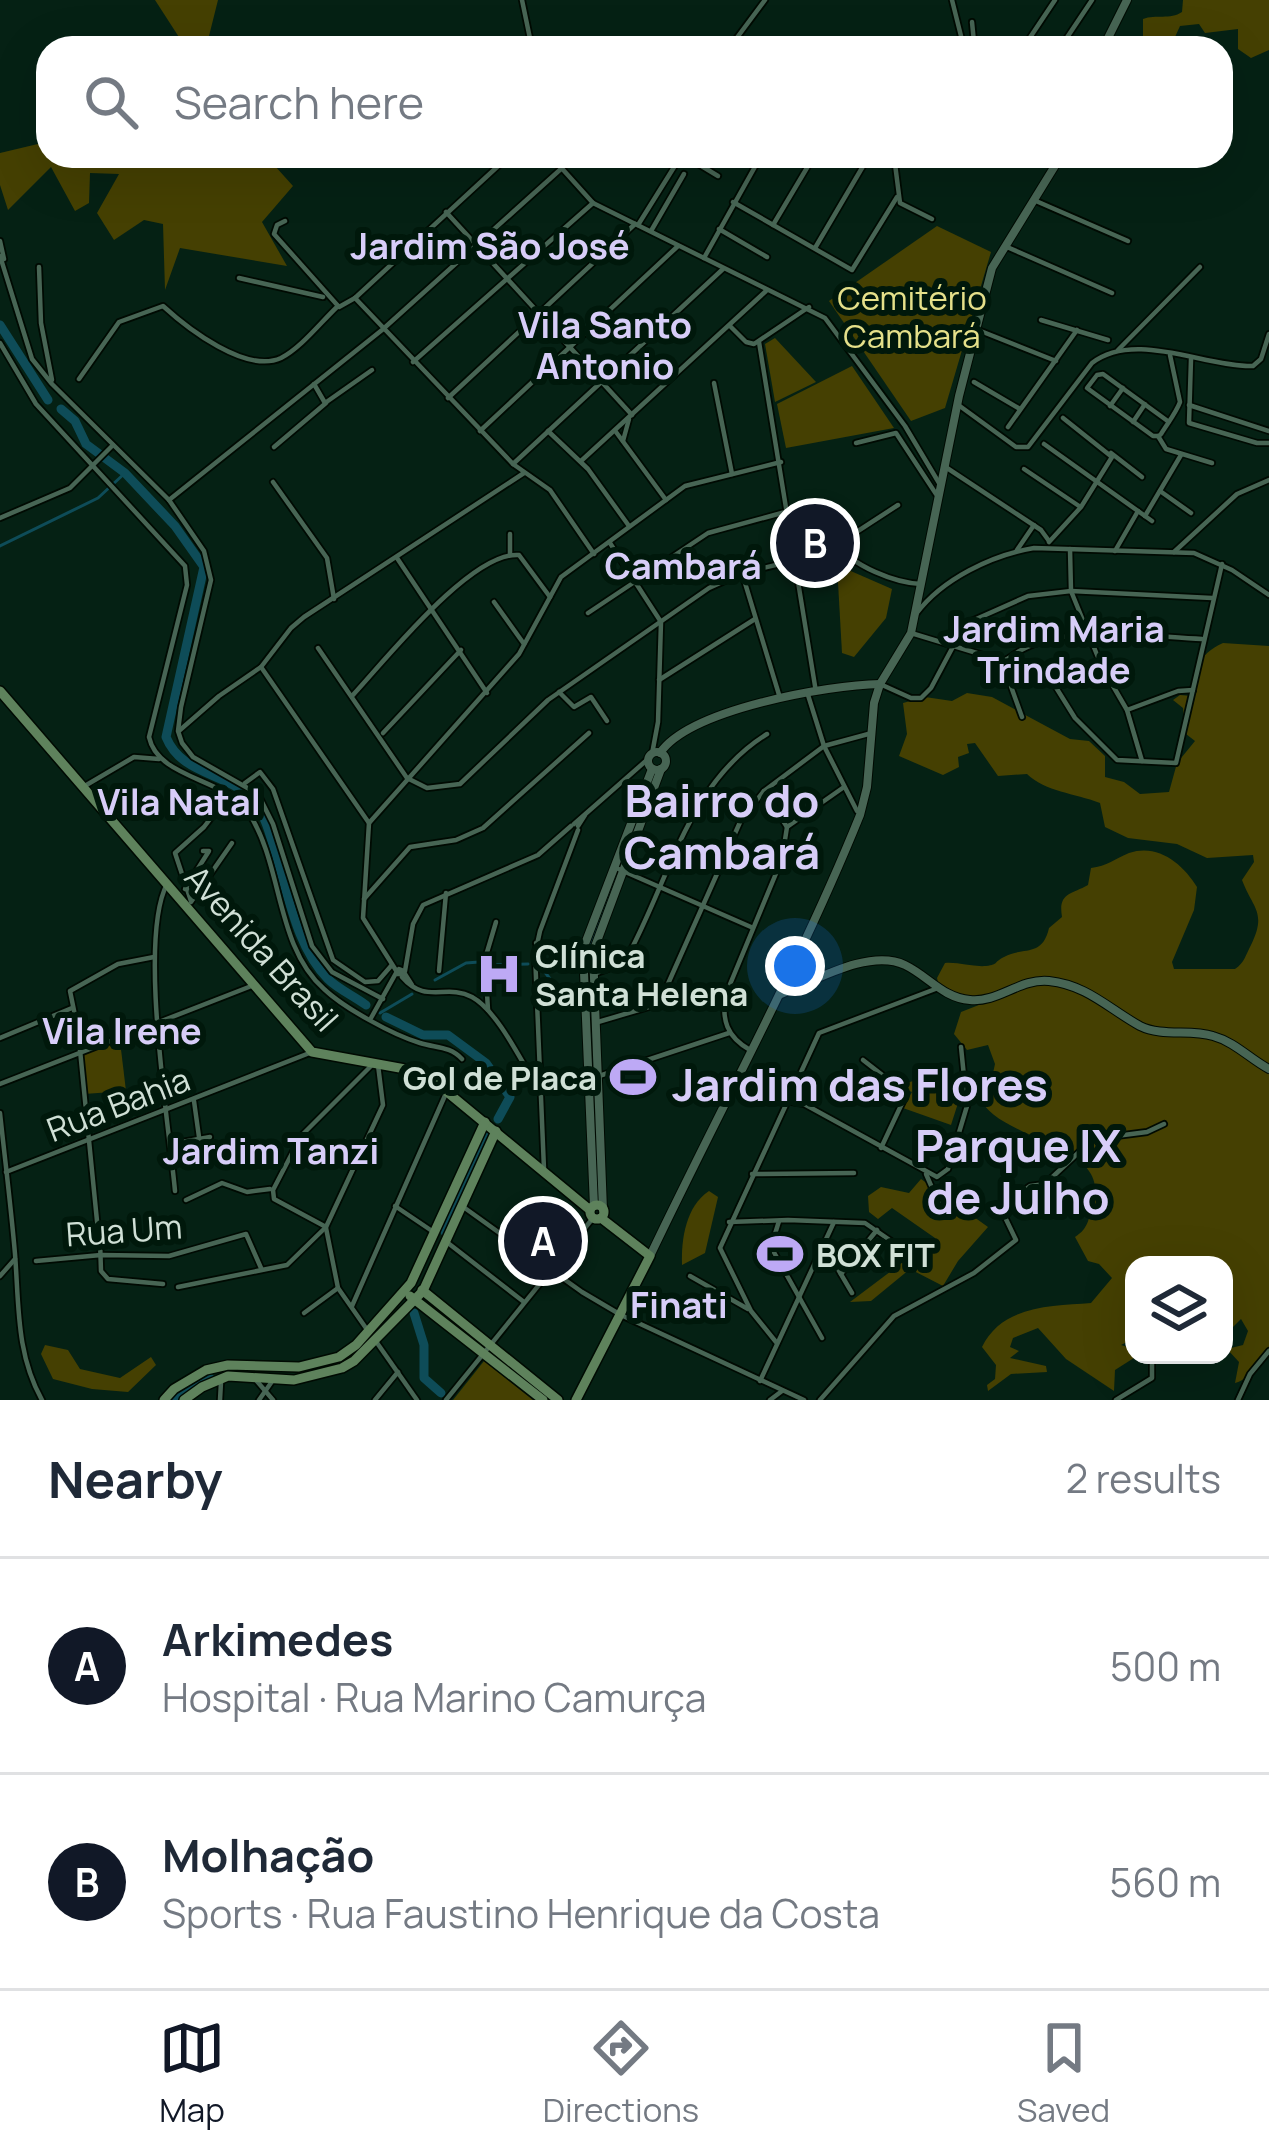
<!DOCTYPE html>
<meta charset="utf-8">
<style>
:root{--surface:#fff;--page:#f6f6f7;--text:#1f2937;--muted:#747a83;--line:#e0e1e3;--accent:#111827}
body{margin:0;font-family:Manrope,sans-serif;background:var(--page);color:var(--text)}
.controls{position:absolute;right:36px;bottom:36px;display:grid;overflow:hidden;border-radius:24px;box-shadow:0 12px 48px #0002}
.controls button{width:108px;height:108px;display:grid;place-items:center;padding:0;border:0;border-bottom:3px solid var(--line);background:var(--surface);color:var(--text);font:60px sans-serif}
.you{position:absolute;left:795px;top:966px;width:42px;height:42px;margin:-30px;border:9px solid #fff;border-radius:50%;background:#1a73e8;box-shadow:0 0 0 18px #1a73e833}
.badge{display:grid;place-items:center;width:78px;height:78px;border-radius:50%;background:var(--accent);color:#fff;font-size:39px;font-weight:700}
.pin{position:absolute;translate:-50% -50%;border:6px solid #fff;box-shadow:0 3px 12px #0006}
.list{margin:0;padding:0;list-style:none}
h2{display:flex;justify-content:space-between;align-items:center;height:156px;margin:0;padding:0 48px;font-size:51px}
h2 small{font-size:39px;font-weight:400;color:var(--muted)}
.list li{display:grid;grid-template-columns:78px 1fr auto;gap:36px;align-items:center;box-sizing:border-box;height:216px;padding:0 48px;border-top:3px solid var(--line)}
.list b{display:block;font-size:45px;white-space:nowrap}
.list p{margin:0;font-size:39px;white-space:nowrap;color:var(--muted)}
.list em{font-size:39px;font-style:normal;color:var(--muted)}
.icon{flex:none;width:66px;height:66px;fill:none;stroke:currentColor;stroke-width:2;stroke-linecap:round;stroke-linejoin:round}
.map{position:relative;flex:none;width:1269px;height:1400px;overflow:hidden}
.search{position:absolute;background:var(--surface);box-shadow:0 12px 48px #0002;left:36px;right:36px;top:36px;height:132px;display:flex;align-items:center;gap:30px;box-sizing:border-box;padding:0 42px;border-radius:36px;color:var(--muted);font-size:45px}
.sheet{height:588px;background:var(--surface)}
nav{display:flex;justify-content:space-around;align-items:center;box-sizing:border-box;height:168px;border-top:3px solid var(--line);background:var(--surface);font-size:33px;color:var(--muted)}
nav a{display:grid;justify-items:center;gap:6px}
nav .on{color:var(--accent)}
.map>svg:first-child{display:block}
.green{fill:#454002}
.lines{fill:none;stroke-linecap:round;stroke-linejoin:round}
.stream{stroke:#0e4c58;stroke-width:3}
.river{stroke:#0e4c58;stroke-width:9}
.minor-casing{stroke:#000a02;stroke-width:8}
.tertiary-casing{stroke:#000a02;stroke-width:10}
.secondary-casing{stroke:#000a02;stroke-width:12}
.minor{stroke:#476554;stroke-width:4.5}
.tertiary{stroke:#476554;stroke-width:8}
.secondary{stroke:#5e825c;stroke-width:9}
.labels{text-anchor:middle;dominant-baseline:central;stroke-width:12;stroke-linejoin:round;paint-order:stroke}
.park-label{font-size:33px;fill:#e5e08a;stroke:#00180b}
.street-label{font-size:33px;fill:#d0e0d6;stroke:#00180b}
.poi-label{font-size:33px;font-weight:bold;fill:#d0e0d6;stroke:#00180b;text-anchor:start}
.neighbourhood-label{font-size:36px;font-weight:bold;fill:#d7cdf8;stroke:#00180b}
.district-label{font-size:45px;font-weight:bold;fill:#d7cdf8;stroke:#00180b}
</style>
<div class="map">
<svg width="1269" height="1400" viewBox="0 0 1269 1400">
<rect width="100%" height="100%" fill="#052114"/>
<g class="green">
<path d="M155,0H218L206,48H186Z"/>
<path d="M1183,0H1269V50L1251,58L1238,49V29L1205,33L1199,24L1180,26L1170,48L1143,47V19C1156,14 1170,20 1182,12Z"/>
<path d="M48,135V156H266L293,186L262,222L287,266L180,248L165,290L163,224L144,220L114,240L97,213L119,174L90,173L89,203L75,211L51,167L8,210L0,185V153L42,143Z"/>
<path d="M937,226L991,252L945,408L911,421L829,301Z"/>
<path d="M775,338L816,382L775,402L765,344Z"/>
<path d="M852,366L894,428L786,448L777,404Z"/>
<path d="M837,565L892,589L886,618L854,657L842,653Z"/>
<path d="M1223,643L1269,646V1347C1255,1358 1254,1378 1235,1383L1239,1362L1227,1349L1243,1345L1248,1331L1241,1319L1224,1336V1265H1134V1326L1127,1330V1342L1121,1345L1134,1349L1137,1356L1115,1370L1114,1391L1066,1359L1038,1328L1013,1338L1010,1347L1019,1351L1010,1358L1046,1366L1047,1372L1011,1374L988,1391L987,1385L995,1379L996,1365L982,1347C1002,1305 1052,1306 1091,1303L1112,1278L1099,1264L1088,1261L1075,1237C1089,1228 1088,1219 1093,1205C1114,1141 996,1142 979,1096L986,1097V1093L978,1088L991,1082L995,1064L988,1045L967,1050L954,1034L961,1012L989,1001L954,995L939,986L937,978L945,963C959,962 972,967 986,966C1000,964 992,963 1004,957C1024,946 1042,958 1049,928L1062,917C1058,893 1070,895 1088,885L1091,868C1107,866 1115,859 1129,853C1158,843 1183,864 1197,887L1194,910L1172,962L1174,969H1235C1245,962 1245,956 1251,945C1267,912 1253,909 1242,880L1254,862L1253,855L1207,858L1177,844L1128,838L1105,827L1100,803C1074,793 1046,792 1027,774L998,776L975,743L967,744L969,753L958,757L959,767L943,775L899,756L907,734L903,703L925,697L952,701L967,693L992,697L1070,739L1089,741L1105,756V777L1124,782L1140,794L1169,792L1177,763L1195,741L1186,734L1183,708L1173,700L1180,695L1191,696C1197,671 1196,655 1223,643Z"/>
<path d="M120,1041L126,1091L84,1094L80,1055Z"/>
<path d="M951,1070L959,1100L951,1125L903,1108L912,1092L896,1086Z"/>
<path d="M921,1179L988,1227L958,1261L943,1286L910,1269L871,1301L850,1302L935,1238L892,1208L878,1219L869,1212L868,1196L881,1187L909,1193Z"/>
<path d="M709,1191L718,1197L705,1253L682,1265C681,1239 686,1206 709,1191Z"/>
<path d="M45,1345L68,1350L80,1369L120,1378L151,1357L156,1365L128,1392L92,1389L53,1379L41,1354Z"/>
<path d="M484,1361L533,1400H453Z"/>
</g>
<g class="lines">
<g class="stream">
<path d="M0,546L98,498L125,473"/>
<path d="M622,861L637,823"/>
<path d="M490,965L528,964"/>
<path d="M544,971L571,1006"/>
<path d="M435,980L466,963L479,962"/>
<path d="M380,1013L412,994"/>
<path d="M590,1016L587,952L618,873"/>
<path d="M592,1034L597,1148"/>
</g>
<g class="river">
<path d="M0,325L48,400"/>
<path d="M61,409L75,421L86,444L125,473L175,526L204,567L166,737C182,776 227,772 253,800C265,814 270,835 275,851C288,892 296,947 328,979C338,989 354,996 366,1005"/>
<path d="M386,1017L423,1035H448L486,1063L510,1097L498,1119"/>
<path d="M445,1232L489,1135"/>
<path d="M414,1313L424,1345V1378L441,1393"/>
<path d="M175,1400L192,1386L211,1379"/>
</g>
<g class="minor-casing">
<g id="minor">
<path d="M522,0L532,48"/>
<path d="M952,0L964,48"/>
<path d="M972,22L974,42L983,48"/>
<path d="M736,39L765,0"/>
<path d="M1023,48L1055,0"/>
<path d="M1060,48L1092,0"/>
<path d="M1099,48L1111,41L1115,48"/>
<path d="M544,156L557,163L593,203L825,318L905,426L939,483"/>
<path d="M685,156L718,176"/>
<path d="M894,156L900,203L932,219"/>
<path d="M1036,201L1128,241"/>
<path d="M733,202L852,270L897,197"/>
<path d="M446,212L632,415"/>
<path d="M285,221L277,225L274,234L339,307L355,298L509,156"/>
<path d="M638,225L681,156"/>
<path d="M773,225L814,156"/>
<path d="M719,229L767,257"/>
<path d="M651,231L684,174"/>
<path d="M0,241L4,259"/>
<path d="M1007,247L1112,293"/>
<path d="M815,248L869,156"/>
<path d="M0,256L32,359L52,384L169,500L204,551L211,580L181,707L178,731L182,743L193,757L258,794L273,824L312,946L332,972L383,999"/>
<path d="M704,258L761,156"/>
<path d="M39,267L41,323L52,380"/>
<path d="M239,278L323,297"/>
<path d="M355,298L513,464L550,490L594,554"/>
<path d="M1041,320L1108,340"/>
<path d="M731,327L746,342L754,344L809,307"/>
<path d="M978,330L1056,361"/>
<path d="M759,342L816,692"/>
<path d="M0,343L36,404L185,566L187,585L149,737C158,779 225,778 248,812C283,864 275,946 324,989C344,1008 393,1035 420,1043C436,1048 450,1046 462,1059"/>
<path d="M1118,350L1200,267"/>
<path d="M1191,359L1189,423L1257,443H1269"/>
<path d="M413,362L593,203"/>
<path d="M79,379L119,322L163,306C187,328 246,374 281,358C301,348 321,322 338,306"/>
<path d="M974,382L1020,409"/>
<path d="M714,383L732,474"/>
<path d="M314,384L325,403L372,370"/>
<path d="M448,398L635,224"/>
<path d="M957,404L1016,447H1028L1092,363C1135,330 1204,367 1253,366L1261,359L1269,334"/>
<path d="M1189,405L1269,431"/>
<path d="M1110,406L1123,388"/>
<path d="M1133,422L1145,404"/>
<path d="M1169,422L1103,374L1097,375L1087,388L1153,436H1159L1161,434C1167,424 1176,413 1180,402L1170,355"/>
<path d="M1008,427L1077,330"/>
<path d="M480,431L678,246"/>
<path d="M548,431L588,469L629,526"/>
<path d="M616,432L666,500"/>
<path d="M1158,436L1166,449L1212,463"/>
<path d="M623,441L629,419"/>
<path d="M856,443L896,433L936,494"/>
<path d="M1044,444L1152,521"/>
<path d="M274,447L326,403"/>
<path d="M1111,453L1142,477"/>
<path d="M581,461L766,291"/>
<path d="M513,464L723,269"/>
<path d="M947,468L1041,530L1049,541"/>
<path d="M1024,469L1079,506"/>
<path d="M273,482L327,558L334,599"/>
<path d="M1160,491L1191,513"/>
<path d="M169,500L382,330L562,168"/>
<path d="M898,505L838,544C851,566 896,583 921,584"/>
<path d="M1145,516L1181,455"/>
<path d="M0,518L70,488L113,445"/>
<path d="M510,534V554"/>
<path d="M1049,542L1081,507L1112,457L1063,418"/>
<path d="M610,543L661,622L658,722L652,754"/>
<path d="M1070,549L1071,591L1102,667L1127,710L1142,761"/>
<path d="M1017,550L1034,525"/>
<path d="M1115,551L1138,511"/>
<path d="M1174,552L1237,494L1269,480"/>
<path d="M397,558L487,693"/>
<path d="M742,573L780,698"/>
<path d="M494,602L524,644"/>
<path d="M588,613L708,533L789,511"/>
<path d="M916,614C942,579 992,555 1034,548L1194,553L1232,570L1269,595"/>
<path d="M911,633L1003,661"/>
<path d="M318,648L407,778L427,788L460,784L548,700L709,588L742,573L797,560"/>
<path d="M1009,658C1055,621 1146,637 1202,639"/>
<path d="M1012,665L1009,658L1003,661L1006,668L1012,665L1052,681L1075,718L1117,760L1176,763L1222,564"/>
<path d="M261,667L369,823L363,918L397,972"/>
<path d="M1004,667L1022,717"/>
<path d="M659,680L755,619"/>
<path d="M880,684L911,698H921L931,688L965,624L1028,596L1071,591L1212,598"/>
<path d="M559,692L574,707L591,697L607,721"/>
<path d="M808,695L824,746L857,811"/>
<path d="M352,696C384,662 471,551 519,555L550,597"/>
<path d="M1127,710L1178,691L1193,690"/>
<path d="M180,730L219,696L261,667L291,628L304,617L524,473"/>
<path d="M383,733L461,650"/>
<path d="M245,783L260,772L273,789L333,960L365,982L378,981L391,966"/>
<path d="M83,787L134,757L159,759"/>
<path d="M764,791L787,827"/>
<path d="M369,823L519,654L561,577L685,486L781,462"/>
<path d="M574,824L648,759"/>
<path d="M578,826L585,815"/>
<path d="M614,867L751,927"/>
<path d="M167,884C138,939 169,1124 175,1191"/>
<path d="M185,889L209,851H203"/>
<path d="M364,899L410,847L456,840L483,828L589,733"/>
<path d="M191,901L175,853L204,827L229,794"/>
<path d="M191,902L232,843"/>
<path d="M536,943L583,949"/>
<path d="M404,971L399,969L397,974H405L412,985"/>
<path d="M405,971L413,924L423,905L538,855L571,826"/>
<path d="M439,971L446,893"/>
<path d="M594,974L624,963C669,884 685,785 767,734"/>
<path d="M402,977C426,1005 446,983 472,997C498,1011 523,1065 539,1090"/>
<path d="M488,1010L485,959L496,922"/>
<path d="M371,1018L396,973"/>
<path d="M598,1022L659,1004L741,820L764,791L824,746L872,733"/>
<path d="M0,1038L72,1008"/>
<path d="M750,1050C727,1037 721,1020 726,994L782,859L787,827L844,787"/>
<path d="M863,1060L899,1088L905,1097L881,1148"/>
<path d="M599,1076L729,1033"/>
<path d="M736,1079L786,1101L804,1104L937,1177L948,1169L967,1106L961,1047"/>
<path d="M0,1084L254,985"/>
<path d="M194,1101L199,1137"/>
<path d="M0,1113C5,1160 11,1207 15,1254C19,1304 16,1354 42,1400"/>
<path d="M171,1144L210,1137"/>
<path d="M544,1169L535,954L540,931L578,830"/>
<path d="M6,1172L312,1052"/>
<path d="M752,1174L854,1173"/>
<path d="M926,1174L940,1206"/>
<path d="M186,1200L222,1183L247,1192L270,1189"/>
<path d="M395,1206L435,1233"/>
<path d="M462,1206L582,1292L621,1315L804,1400"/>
<path d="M779,1221L771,1247L822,1338"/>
<path d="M729,1222L788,1220L865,1223L894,1243"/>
<path d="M326,1227L274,1199L273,1190L301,1136L373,1064"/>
<path d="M326,1228L338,1288L368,1331"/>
<path d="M98,1231L78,1030L70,991L118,964L154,957"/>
<path d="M100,1241L101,1271L108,1279L163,1284"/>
<path d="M448,1243L524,1302"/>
<path d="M825,1247L852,1293"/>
<path d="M36,1261L101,1255L169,1256L246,1234L261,1268"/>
<path d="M841,1274L877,1230"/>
<path d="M0,1276L15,1259"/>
<path d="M690,1276L748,1309"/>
<path d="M178,1287L287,1265L326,1227L383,1105L378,1065"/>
<path d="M352,1306L447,1091"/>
<path d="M304,1313L338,1288"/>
<path d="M375,1340L417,1400"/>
<path d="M776,1342L751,1311L720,1248L819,1033L938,988"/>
<path d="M255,1379L273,1400"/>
<path d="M760,1381L834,1222"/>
<path d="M220,1400L221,1382"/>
<path d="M259,1400L273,1380"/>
<path d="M375,1400L398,1372"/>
<path d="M446,1400L593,1218"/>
<path d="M770,1400L782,1391"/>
<path d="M820,1400L894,1316L974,1273L1016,1240L1003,1213L1015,1197L1030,1186L1045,1184L1093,1139L1147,1132L1164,1124"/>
<path d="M1116,1400L1152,1378V1355"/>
<path d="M1238,1400L1250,1374L1269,1351"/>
</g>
</g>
<g class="tertiary-casing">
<g id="tertiary">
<path d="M1103,48L1127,0"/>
<circle cx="657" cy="761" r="9"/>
<path d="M660,753C690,709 828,685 880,684"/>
<path d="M781,994C815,981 869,948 905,965C928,976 943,998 970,1000C998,1003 1020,978 1049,981C1087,985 1109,1009 1140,1026C1162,1037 1190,1029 1213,1036C1235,1042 1250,1059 1269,1069"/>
<path d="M594,1206L583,949L652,769"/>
<path d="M603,1210L593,952L661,769"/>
<path d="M650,1256C720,1109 799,966 860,815L867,787L874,703L880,684L911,633L959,396L992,268L1061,156"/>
</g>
</g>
<g class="secondary-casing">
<g id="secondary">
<path d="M0,691L312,1052L416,1071L430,1078L590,1210"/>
<circle cx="597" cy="1212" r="7"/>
<path d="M422,1290L558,1400"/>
<path d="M410,1296L543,1400"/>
<path d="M164,1400L174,1389L206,1370L228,1365L299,1367L339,1357L356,1345L411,1283L485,1122"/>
<path d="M184,1400L202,1387L228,1376L294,1380L342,1368L354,1361L423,1291L496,1131"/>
<path d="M576,1400L650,1256L601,1218"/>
</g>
</g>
<use href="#minor" class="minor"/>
<use href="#tertiary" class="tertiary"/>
<use href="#secondary" class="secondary"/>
</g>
<defs>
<g id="hospital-bare" transform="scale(3.6)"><path d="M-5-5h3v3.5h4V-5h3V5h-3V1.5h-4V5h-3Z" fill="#bda9f5" stroke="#00180b" stroke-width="2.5" paint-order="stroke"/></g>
<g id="stadium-bare" transform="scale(3.6)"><path d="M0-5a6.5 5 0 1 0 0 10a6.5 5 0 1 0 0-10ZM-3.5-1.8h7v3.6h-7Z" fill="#bda9f5" stroke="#00180b" stroke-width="2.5" paint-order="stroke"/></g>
</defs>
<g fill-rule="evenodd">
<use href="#hospital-bare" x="499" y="974"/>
<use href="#stadium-bare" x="633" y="1077"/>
<use href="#stadium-bare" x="780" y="1254"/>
</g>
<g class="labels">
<g class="park-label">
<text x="912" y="297">Cemitério<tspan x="912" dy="38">Cambará</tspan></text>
</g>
<g class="street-label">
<text transform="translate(262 948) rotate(48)">Avenida Brasil</text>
<text transform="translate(118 1104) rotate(-21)">Rua Bahia</text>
<text transform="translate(124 1230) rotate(-4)">Rua Um</text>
</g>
<g class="poi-label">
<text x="535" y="955">Clínica<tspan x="535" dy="38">Santa Helena</tspan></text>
<text x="597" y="1077" text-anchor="end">Gol de Placa</text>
<text x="816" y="1254">BOX FIT</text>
</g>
<g class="neighbourhood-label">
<text x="490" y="245">Jardim São José</text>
<text x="605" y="324">Vila Santo<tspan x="605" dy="41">Antonio</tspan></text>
<text x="683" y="565">Cambará</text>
<text x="1054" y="628">Jardim Maria<tspan x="1054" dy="41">Trindade</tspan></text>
<text x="179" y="801">Vila Natal</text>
<text x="122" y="1030">Vila Irene</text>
<text x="271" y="1150">Jardim Tanzi</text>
<text x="679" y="1304">Finati</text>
</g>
<g class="district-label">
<text x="722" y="800">Bairro do<tspan x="722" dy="52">Cambará</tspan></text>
<text x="860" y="1084">Jardim das Flores</text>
<text x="1018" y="1145">Parque IX<tspan x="1018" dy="52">de Julho</tspan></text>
</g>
</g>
</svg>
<div class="controls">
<button><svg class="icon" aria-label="layers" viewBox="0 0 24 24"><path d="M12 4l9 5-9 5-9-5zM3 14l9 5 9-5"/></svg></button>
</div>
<div class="you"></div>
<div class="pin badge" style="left:543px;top:1241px">A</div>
<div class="pin badge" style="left:815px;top:543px">B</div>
<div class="search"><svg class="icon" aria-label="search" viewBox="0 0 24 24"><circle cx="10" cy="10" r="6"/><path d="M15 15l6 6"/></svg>Search here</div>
</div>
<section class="sheet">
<h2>Nearby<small>2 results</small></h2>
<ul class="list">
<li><span class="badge">A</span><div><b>Arkimedes</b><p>Hospital · Rua Marino Camurça</p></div><em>500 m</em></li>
<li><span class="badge">B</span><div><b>Molhação</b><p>Sports · Rua Faustino Henrique da Costa</p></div><em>560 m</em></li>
</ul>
</section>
<nav>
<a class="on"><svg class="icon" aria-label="map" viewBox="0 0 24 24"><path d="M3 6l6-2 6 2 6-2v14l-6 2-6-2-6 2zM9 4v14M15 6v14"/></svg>Map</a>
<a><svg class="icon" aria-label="directions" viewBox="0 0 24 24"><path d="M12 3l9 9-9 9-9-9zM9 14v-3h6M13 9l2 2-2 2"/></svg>Directions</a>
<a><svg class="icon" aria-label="saved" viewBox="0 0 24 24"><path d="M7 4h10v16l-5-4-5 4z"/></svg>Saved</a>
</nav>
